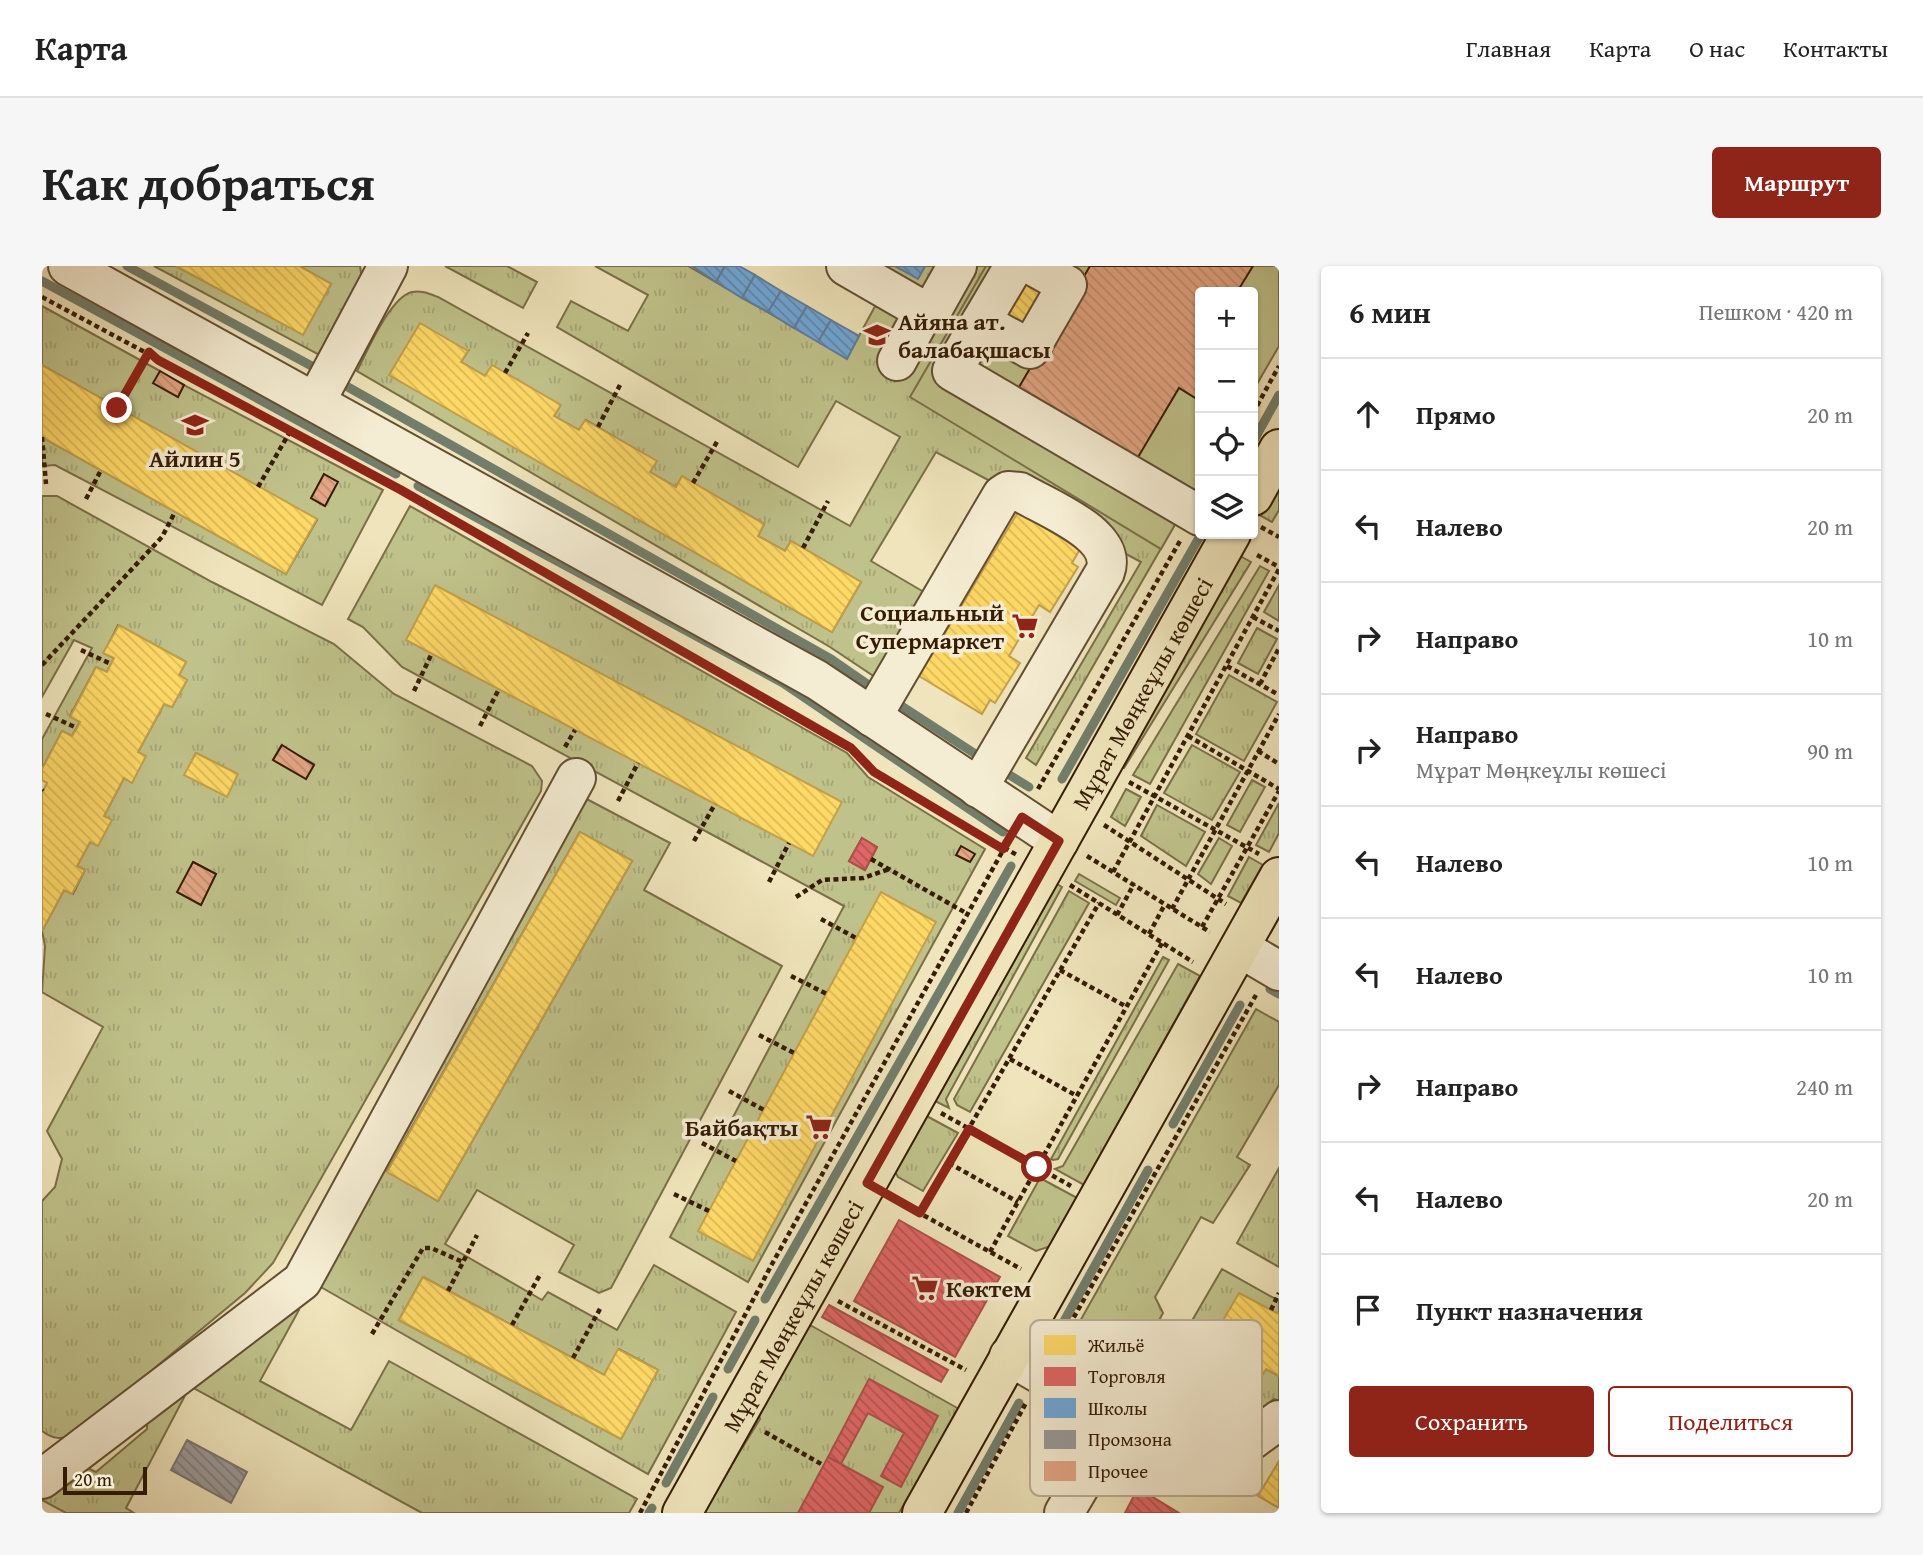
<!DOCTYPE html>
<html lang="ru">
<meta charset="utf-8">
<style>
:root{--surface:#fff;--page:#f6f6f6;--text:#222;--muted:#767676;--line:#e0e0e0;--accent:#8f2418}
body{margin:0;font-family:"Gentium Book Plus",serif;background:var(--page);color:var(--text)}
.controls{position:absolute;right:21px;top:21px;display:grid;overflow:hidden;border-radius:7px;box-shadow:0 2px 5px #0004}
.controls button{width:63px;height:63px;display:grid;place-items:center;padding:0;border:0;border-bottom:2px solid var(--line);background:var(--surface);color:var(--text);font:35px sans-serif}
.scale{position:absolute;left:21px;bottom:18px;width:84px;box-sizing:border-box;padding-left:7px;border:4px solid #361c05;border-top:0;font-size:19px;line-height:24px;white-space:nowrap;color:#361c05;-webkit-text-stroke:5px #f5edd3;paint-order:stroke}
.stop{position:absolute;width:21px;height:21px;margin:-16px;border:5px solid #8f2418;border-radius:50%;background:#fff}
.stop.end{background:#8f2418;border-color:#fff;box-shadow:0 2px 7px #0008}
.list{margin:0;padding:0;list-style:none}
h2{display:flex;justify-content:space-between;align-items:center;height:91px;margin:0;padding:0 28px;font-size:30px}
h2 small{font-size:23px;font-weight:400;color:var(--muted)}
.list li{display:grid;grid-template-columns:46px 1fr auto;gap:21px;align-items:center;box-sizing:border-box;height:112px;padding:0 28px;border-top:2px solid var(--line)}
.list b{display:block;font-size:26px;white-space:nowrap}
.list p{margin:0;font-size:23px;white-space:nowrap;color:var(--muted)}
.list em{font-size:23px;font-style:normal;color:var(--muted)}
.actions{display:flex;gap:14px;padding:21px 28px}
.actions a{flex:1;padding:16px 0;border:2px solid var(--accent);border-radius:7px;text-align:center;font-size:24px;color:var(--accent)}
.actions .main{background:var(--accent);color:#fff}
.icon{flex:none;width:38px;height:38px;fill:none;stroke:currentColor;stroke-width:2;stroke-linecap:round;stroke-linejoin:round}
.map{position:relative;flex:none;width:1237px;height:1247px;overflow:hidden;border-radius:7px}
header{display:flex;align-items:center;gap:42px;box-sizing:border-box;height:98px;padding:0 35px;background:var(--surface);border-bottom:2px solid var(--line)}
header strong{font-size:33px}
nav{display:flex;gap:38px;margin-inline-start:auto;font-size:24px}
.intro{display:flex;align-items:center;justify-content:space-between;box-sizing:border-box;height:168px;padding:0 42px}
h1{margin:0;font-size:49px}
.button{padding:18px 32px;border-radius:7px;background:var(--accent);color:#fff;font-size:24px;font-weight:700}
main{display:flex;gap:42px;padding:0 42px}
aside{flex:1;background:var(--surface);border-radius:7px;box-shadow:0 2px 5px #0004}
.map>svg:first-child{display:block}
.grass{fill:url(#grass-tufts);stroke:#7b6f48;stroke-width:2;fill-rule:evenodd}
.garden{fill:#c0c28b;stroke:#7b6f48;stroke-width:2}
.homes{fill:url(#homes-back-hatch);stroke:#c3a049;stroke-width:2}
.shops{fill:url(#shops-back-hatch);stroke:#ad5049;stroke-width:2}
.schools{fill:url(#schools-back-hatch);stroke:#5e7e9c;stroke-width:2}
.industry{fill:url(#industry-back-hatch);stroke:#7b746d;stroke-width:2}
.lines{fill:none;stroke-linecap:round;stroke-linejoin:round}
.stream{stroke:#727e6b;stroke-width:9}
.building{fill:url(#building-back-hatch);stroke:#361c05;stroke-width:2}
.minor-casing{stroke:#644e32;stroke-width:42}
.major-casing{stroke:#361c05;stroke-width:42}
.path{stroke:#361c05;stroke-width:4.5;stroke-dasharray:5 3.5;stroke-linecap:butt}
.minor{stroke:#f5edd3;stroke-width:38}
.major{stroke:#efe4bb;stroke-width:38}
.route{stroke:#8f2418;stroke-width:9}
.labels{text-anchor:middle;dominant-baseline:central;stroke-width:7;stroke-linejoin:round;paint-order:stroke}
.poi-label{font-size:24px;font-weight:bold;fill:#361c05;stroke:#f5edd3;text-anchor:start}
.street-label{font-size:24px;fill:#361c05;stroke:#f5edd3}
.key{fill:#f5edd3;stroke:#bcae95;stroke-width:2}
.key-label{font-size:19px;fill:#361c05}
</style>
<header>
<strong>Карта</strong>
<nav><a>Главная</a><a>Карта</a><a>О нас</a><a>Контакты</a></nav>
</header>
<div class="intro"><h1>Как добраться</h1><a class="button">Маршрут</a></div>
<main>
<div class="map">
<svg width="1237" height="1247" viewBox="0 0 1237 1247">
<defs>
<pattern id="grass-tufts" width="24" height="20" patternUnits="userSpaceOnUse" patternTransform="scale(1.75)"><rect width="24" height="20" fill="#c0c28b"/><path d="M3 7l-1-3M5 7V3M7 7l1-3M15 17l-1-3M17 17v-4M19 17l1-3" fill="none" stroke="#a6a676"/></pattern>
<pattern id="homes-back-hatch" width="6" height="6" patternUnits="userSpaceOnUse" patternTransform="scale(1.75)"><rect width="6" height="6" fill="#ffd966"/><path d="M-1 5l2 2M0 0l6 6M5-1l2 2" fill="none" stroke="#dbba57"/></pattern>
<pattern id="shops-back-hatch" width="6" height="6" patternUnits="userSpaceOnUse" patternTransform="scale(1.75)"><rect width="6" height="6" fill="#e06666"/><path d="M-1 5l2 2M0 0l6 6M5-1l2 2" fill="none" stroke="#b65352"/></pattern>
<pattern id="schools-back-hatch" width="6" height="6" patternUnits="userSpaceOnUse" patternTransform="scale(1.75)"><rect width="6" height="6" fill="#6fa8dc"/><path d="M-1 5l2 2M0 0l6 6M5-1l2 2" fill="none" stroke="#5c88b0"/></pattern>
<pattern id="industry-back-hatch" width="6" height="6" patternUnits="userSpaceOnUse" patternTransform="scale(1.75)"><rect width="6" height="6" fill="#999"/><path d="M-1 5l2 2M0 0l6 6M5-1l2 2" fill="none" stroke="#7e7c7b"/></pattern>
<pattern id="building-back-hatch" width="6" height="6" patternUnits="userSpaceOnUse" patternTransform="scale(1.75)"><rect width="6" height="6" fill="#e3a684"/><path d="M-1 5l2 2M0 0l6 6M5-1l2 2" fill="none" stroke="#c38e70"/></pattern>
</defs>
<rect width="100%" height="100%" fill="#efe4bb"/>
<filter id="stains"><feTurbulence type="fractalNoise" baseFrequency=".00286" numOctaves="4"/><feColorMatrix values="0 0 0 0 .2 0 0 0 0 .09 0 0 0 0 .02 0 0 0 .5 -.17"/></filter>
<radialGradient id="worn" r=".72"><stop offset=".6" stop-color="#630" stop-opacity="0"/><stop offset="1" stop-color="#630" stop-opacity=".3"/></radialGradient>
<g class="grass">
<path d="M112,0H134L261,68L289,18L257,0H318L320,13L281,91Z"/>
<path d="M403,0H465L495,16L481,42Z"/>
<path d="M553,0H646L805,92L838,31L867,47L921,0H956L1136,253L994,499L984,492L1099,296L894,186L829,295L887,329L839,415L788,381L315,105C325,86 348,31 370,26C379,24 388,28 396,31L808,260L858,171L794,135L756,201L515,61L529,35L586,65L606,29ZM426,85L419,96L443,110L450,100L518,140L512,150L537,164L544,154L614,195L608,206L634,221L640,211L722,258L716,270L743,285L749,275L819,316L790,366L348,109Z"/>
<path d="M819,0H853L876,12L883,0H906L887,34Z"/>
<path d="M0,40L118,105L112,117L136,130L142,119L341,224L280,339L13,199L0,200V171L244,308L275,254L0,99Z"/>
<path d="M1237,206V244L1230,256L1214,247Z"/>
<path d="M0,230H15L170,316L292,378L352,428L490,500L500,515L499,525L231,997L203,1027L32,1169C20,1174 11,1173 0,1165V935L13,921L20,893L5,865L61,761L0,726L3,680L0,665L22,624L31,628L43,604L35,600L48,576L56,579L62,550L82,512L89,516L96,486L122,438L130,441L145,414L137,409L144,396L76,359L62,387L72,392L65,406L54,401L28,450L38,456L30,470L20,465L0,503V473L50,382L32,374L0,431ZM239,480L272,498L264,513L231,494ZM154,487L195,508L143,509ZM151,596L174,608L159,638L136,626Z"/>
<path d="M368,240L805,487L826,511L943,583L706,1016L628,971L802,640L360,401L321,361L306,353ZM820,572L835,581L823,604L807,595Z"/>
<path d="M1191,286L1209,296L1082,502L1076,499Z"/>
<path d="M1218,300L1227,305L1108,518L1091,509Z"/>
<path d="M1237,319V355L1222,346Z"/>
<path d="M1215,362L1235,373L1216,408L1196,397Z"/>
<path d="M1187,409L1235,436L1202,495L1154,468Z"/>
<path d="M1150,479L1198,506L1170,554L1122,527Z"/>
<path d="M1210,514L1223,521L1198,566L1185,559Z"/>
<path d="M1084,523L1099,531L1083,560L1069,551Z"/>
<path d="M539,530L628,577L602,624L740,700L569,1022L557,1027L517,1006L532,979L435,924L403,978L500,1034L506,1026L575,1064L612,999L694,1046L606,1208L263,1012ZM538,566L590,595L396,935L345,905ZM381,1011L562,1109L577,1083L616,1104L579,1173L357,1054Z"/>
<path d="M1237,537V567L1227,586L1214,579Z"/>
<path d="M1115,539L1163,566L1144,600L1099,570Z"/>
<path d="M1177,572L1190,580L1169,618L1156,608Z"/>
<path d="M1207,591L1221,599L1199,637L1186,630Z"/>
<path d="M1037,608L1078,632L1074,639L1033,615Z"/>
<path d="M1010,615L1020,621L904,833L907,842L889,833Z"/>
<path d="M1027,625L1047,637L928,846L915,839L912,833Z"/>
<path d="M1121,691L1127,694L1016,893L1011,894L1009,893Z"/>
<path d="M1136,698L1158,710L1042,919L1013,903L1021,900Z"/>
<path d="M1214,743L1237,756V819L1195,891L1208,899L1171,957L1159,951L1113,1031L1121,1047L1106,1075L1091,1067L1067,1108L1082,1117L1072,1137L1011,1103Z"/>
<path d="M881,848L916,867L881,925L856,911L852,904Z"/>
<path d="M1237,902V1001L1195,977Z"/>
<path d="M998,912L1037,933L1009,980L994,985L966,970Z"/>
<path d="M1180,1003L1237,1035V1048L1224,1103L1237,1110V1135L1232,1133L1162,1185L1097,1146Z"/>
<path d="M248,1039L257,1044L218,1115L309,1164L347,1095L595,1233L587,1247H380L148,1120L84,1242L92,1247H24L0,1234L39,1199L54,1206L105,1163V1144Z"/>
<path d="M761,1055L917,1143L857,1247H651L679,1216L718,1153L714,1134Z"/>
</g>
<path class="garden" d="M944,0H1237V80L1211,125V26H1158V215L1119,283L868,131Z"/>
<g class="homes">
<path d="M134,0H257L289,18L261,69Z"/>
<path d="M980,10L1007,26L985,64L958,48Z"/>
<path d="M378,57L426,85L419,96L443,110L450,99L519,139L512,150L537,164L543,154L615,195L608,206L634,221L640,210L722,258L716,270L743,285L749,275L819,316L790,366L347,109Z"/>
<path d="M0,99L275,253L244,308L0,171Z"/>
<path d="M976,246L1038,283L1030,297L1036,301L1008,346L997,339L967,390L978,397L953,437L948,434L940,448L877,410Z"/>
<path d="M393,319L800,536L771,590L364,374Z"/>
<path d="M77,359L144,396L137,409L145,414L130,441L122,438L96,486L104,490L90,517L82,512L62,550L70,554L56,580L48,576L35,600L43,604L30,628L22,624L0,665V527L5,517L0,514V503L20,465L30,470L35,462L38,456L28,451L54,401L65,406L72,392L61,387Z"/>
<path d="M154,487L196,508L185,531L142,509Z"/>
<path d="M538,566L590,595L396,935L345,906Z"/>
<path d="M839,626L894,656L711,995L656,965Z"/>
<path d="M381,1011L562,1109L576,1083L616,1104L579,1173L357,1054Z"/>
<path d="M1197,1027L1237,1048V1110L1224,1103L1220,1110L1166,1080Z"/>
<path d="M1237,1195V1242L1216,1230Z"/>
</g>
<g class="shops">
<path d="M820,572L835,581L823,604L807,595Z"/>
<path d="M857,954L958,1011L913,1091L812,1035Z"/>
<path d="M787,1039L906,1104L899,1116L780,1051Z"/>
<path d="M827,1113L896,1150L859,1221L839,1210L862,1167L826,1147L799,1198L786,1191Z"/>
<path d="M786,1191L841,1221L827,1247H756Z"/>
<path d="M1096,1222L1137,1247H1083Z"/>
</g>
<g class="schools">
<path d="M650,0H683L674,16Z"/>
<path d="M683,0H697L713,9L700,32L674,16Z"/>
<path d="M853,0H883L876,13Z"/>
<path d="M713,9L739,25L726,46L700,32Z"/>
<path d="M739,25L765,40L752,62L726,46Z"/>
<path d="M765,40L789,54L776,76L752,62Z"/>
<path d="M789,54L817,70L805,93L776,76Z"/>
</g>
<path class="industry" d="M145,1174L205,1206L189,1237L129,1204Z"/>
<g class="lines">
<g class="stream">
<path d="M85,0L277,104"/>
<path d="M0,15L354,208"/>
<path d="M297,116L789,393L828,420"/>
<path d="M1211,176L1237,129"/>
<path d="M376,220L741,417L961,566"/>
<path d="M858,439L938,491"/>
<path d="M961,505L987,521"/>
<path d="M1020,513L1158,270"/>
<path d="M1228,723L1237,728"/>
<path d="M1131,858L1198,739"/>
<path d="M723,1033L969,600"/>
<path d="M1001,1093L1106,904"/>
<path d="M686,1103L713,1054"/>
<path d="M624,1217L671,1131"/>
<path d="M607,1247L610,1242"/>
<path d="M916,1247L977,1137"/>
</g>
</g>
<g class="building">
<path d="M1048,0H1211L1195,26H1158V135L1137,122L1092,198L973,128Z"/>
<path d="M118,105L142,119L136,131L111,117Z"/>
<path d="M282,208L296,216L283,240L269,232Z"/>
<path d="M240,479L272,499L264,513L231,494Z"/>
<path d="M919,580L933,588L928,596L914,589Z"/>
<path d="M151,596L174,608L159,639L135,626Z"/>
</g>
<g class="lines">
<g class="minor-casing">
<g id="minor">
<path d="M26,0L775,414L1017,575"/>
<path d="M804,0L882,45L892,41L915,0"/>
<path d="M972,0L910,105L1158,250"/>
<path d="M939,56L988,83L1025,19L991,0"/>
<path d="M855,95L882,45"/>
<path d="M274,135L346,0"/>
<path d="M830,451L960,229L966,225L978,226C1005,242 1077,269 1063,306L936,522"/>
<path d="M1198,682L1237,705"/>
<path d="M967,1090L1167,1206L1237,1154"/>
<path d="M0,1213L260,1015L534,512"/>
<path d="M1022,1247L1078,1152"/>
</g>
</g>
<g class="major-casing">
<g id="major">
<path d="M1211,230L1237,183"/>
<path id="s1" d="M640,1247L1189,268"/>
<path d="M880,1247L1237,611"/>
</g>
</g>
<g class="path">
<path d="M0,31L248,164"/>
<path d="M463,107L486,67"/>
<path d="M75,142L107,86"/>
<path d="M1211,147L1237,100"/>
<path d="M556,161L578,119"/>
<path d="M0,171L4,218"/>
<path d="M651,217L676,174"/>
<path d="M216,221L249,164"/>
<path d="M44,233L59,204"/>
<path d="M1219,261L1237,271"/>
<path d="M430,265L809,482L832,506L975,589"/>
<path d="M761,282L786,235"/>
<path d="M1215,289L1237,301"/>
<path d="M1211,351L1237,365"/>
<path d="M39,384L69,398"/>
<path d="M0,399L120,271L133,246"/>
<path d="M1185,400L1237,429"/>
<path d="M1218,418L1237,382"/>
<path d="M372,425L390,387"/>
<path d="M4,448L35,462"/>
<path d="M438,460L457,423"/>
<path d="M1146,470L1237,523"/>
<path d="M523,481L533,464"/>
<path d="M1216,485L1237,498"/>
<path d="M1087,516L1217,588"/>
<path d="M996,523L1138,275"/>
<path d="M0,524L1,525"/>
<path d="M576,535L596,497"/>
<path d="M1062,559L1184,638"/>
<path d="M652,575L673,538"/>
<path d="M1045,590L1168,666"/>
<path d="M829,593L924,647"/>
<path d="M1071,606L1237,303"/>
<path d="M727,616L747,577"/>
<path d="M1028,619L1151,696"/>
<path d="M754,631L780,614L821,612L847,603"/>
<path d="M1130,643L1237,448"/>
<path d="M1075,649L1092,618"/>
<path d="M779,653L814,672"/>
<path d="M1160,661L1237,525"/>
<path d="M1107,668L1123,638"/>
<path d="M1018,704L1085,741"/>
<path d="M749,710L785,728"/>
<path d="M717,769L752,787"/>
<path d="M968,793L1035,830"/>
<path d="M687,825L722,844"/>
<path d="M899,847L1029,920"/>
<path d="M660,877L694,895"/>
<path d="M907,897L976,936"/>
<path d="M632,928L667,945"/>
<path d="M852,933L979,1003"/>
<path d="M878,947L1057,637"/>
<path d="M948,986L1120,677"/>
<path d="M406,1025L435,969"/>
<path d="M796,1035L924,1104"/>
<path d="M1229,1044L1237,1027"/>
<path d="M470,1059L499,1007"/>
<path d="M330,1068L381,982H389L421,996"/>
<path d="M1015,1081L1214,729"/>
<path d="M531,1092L559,1041"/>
<path d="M723,1166L781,1199"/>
<path d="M598,1247L730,998L964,579"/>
<path d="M924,1247L984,1137"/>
</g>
<use href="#minor" class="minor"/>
<use href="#major" class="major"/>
</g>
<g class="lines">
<path class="route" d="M75,142L107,86L116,94L359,224L809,482L832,506L961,583L980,551L1017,575L825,917L878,947L927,863L995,901"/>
</g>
<defs>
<g id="school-bare" transform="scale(2.1)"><path d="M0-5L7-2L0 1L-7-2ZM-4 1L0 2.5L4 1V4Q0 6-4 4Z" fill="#8f2418" stroke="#f5edd3" stroke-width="2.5" paint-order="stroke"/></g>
<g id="supermarket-bare" transform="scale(2.1)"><path d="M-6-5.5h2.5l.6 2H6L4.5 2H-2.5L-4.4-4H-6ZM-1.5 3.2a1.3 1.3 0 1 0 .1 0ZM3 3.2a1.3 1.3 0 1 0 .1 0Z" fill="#8f2418" stroke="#f5edd3" stroke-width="2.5" paint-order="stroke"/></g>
</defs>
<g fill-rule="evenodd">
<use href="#school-bare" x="835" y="69"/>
<use href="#school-bare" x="153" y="159"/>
<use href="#supermarket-bare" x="983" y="360"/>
<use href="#supermarket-bare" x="777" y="861"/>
<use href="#supermarket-bare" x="883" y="1022"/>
</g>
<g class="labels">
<g class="poi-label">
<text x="856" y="55">Айяна ат.<tspan x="856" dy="28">балабақшасы</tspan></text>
<text x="153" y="192" text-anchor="middle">Айлин 5</text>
<text x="962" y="346" text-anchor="end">Социальный<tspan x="962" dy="28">Супермаркет</tspan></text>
<text x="756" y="861" text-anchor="end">Байбақты</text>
<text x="904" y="1022">Көктем</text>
</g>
<g class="street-label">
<text stroke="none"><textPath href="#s1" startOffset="940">Мұрат Мөңкеұлы көшесі</textPath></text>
<text stroke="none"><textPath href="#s1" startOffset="226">Мұрат Мөңкеұлы көшесі</textPath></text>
</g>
</g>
<rect x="988" y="1054" width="232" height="176" rx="10" class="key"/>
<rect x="1002" y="1069" width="32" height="20" fill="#ffd966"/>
<rect x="1002" y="1101" width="32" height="19" fill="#e06666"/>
<rect x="1002" y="1132" width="32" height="20" fill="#6fa8dc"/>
<rect x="1002" y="1164" width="32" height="19" fill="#999"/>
<rect x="1002" y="1195" width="32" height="20" fill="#e3a684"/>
<g class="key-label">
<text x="1046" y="1086">Жильё</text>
<text x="1046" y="1117">Торговля</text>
<text x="1046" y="1149">Школы</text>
<text x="1046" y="1180">Промзона</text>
<text x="1046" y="1212">Прочее</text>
</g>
<rect width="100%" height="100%" filter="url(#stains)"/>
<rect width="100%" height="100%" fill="url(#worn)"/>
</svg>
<div class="controls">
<button>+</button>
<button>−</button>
<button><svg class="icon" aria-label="locate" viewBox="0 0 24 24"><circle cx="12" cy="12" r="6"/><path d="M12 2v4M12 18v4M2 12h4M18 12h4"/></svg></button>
<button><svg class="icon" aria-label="layers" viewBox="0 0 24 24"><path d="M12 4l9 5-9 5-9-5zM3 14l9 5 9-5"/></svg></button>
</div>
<div class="scale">20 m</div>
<div class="stop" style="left:995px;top:901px"></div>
<div class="stop end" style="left:75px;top:142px"></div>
</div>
<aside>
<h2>6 мин<small>Пешком · 420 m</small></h2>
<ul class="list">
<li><svg class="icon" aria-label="ahead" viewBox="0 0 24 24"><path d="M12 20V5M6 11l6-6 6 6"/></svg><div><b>Прямо</b></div><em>20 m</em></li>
<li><svg class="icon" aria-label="left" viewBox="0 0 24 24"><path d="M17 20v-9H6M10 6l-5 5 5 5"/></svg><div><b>Налево</b></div><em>20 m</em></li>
<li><svg class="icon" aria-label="right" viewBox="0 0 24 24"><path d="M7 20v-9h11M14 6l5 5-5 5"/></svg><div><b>Направо</b></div><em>10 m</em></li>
<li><svg class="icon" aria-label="right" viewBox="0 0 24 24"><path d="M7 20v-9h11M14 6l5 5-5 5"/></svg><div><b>Направо</b><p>Мұрат Мөңкеұлы көшесі</p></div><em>90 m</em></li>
<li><svg class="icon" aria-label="left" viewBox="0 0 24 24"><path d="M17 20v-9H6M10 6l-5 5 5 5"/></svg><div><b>Налево</b></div><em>10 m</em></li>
<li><svg class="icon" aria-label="left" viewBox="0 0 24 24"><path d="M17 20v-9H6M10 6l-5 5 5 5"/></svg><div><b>Налево</b></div><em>10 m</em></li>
<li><svg class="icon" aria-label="right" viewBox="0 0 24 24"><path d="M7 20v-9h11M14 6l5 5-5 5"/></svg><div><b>Направо</b></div><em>240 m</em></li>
<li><svg class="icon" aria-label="left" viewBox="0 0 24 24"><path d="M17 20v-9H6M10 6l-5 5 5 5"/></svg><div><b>Налево</b></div><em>20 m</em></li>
<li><svg class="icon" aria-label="arrive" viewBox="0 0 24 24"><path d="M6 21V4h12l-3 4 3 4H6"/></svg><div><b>Пункт назначения</b></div></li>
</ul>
<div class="actions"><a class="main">Сохранить</a><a>Поделиться</a></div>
</aside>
</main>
